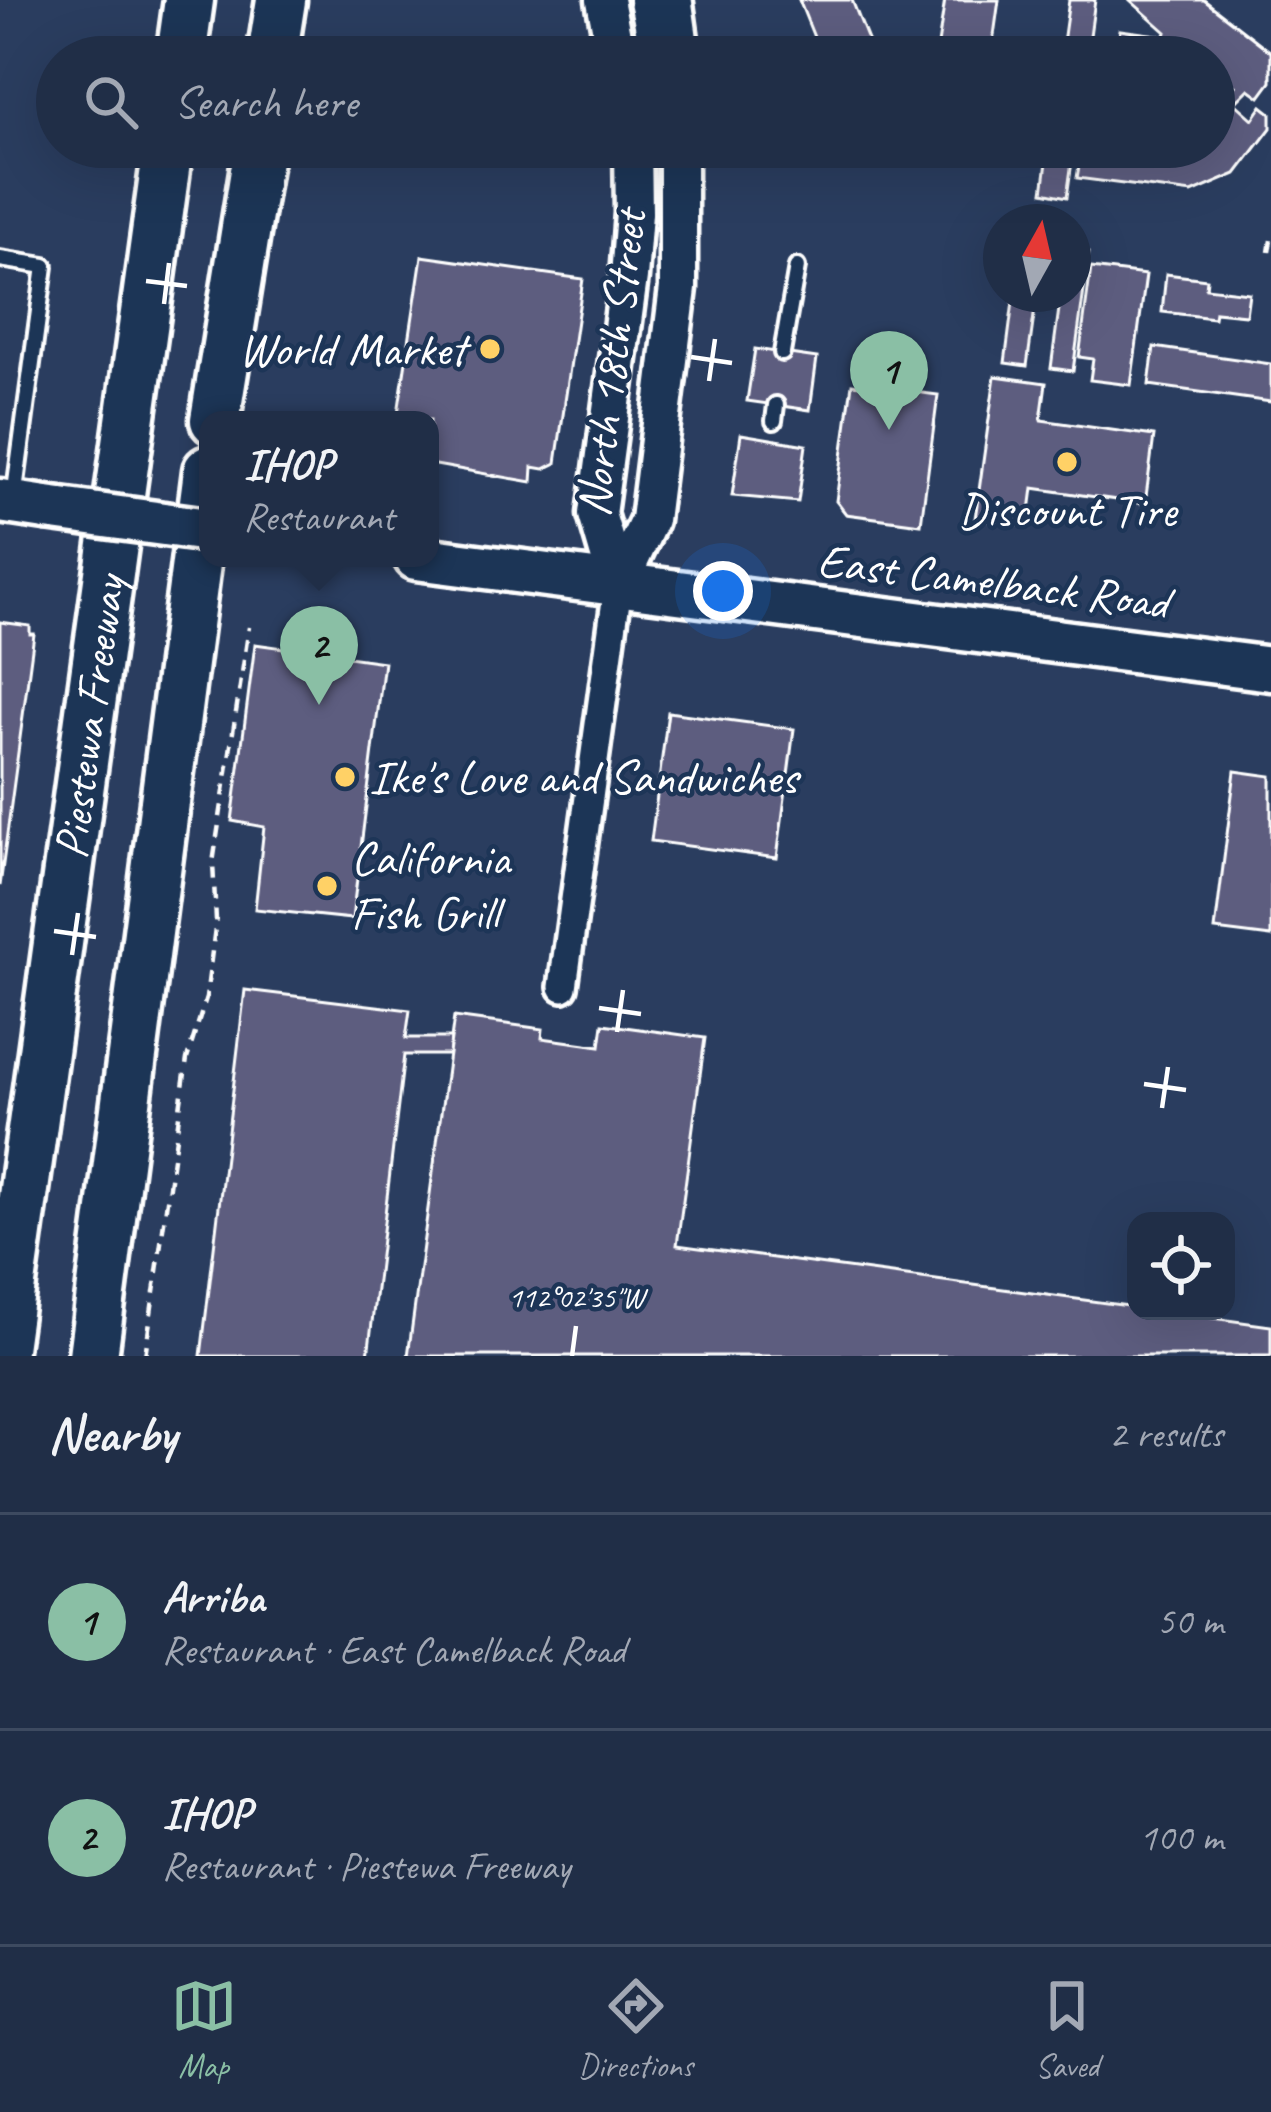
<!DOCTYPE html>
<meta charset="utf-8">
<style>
:root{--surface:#202e47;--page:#2d3a52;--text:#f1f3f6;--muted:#a2a8b4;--line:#3d4a60;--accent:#8abfa5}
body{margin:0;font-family:Caveat,sans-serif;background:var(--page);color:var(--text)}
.controls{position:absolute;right:36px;bottom:36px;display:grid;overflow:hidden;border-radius:24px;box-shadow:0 12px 48px #0002}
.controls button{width:108px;height:108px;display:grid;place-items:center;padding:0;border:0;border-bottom:3px solid var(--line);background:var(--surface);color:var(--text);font:60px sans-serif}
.compass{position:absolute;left:983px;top:204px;width:108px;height:108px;border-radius:50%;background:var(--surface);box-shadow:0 12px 48px #0002;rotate:8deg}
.you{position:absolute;left:723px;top:591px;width:42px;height:42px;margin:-30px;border:9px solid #fff;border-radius:50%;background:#1a73e8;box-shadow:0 0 0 18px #1a73e833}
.badge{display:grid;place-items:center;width:78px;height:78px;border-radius:50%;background:var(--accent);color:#111;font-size:39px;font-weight:700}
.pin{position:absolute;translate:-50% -99px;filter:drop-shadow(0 3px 6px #0008)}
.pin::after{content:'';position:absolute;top:63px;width:42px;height:36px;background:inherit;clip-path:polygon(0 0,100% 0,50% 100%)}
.popup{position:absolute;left:199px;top:411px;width:240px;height:156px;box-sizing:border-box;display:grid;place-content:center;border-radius:24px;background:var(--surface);filter:drop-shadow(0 3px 9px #0005);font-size:39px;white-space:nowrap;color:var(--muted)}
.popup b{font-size:45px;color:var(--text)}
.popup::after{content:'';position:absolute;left:50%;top:100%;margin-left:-24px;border:24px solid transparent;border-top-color:var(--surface)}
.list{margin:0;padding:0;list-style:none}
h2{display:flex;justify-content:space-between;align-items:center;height:156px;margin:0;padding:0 48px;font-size:51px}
h2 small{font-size:39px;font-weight:400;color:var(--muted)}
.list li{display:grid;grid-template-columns:78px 1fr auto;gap:36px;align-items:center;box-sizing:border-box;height:216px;padding:0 48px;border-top:3px solid var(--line)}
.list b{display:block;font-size:45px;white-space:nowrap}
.list p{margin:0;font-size:39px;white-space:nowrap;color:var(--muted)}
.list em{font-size:39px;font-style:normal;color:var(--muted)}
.icon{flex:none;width:66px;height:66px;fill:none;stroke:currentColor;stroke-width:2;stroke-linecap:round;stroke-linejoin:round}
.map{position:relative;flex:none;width:1271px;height:1356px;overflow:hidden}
.search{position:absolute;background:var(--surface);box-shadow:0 12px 48px #0002;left:36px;right:36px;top:36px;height:132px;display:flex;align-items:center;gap:30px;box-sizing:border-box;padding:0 42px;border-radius:66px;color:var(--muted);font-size:45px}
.sheet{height:588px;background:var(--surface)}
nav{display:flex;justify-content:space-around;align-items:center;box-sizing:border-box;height:168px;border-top:3px solid var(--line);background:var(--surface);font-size:33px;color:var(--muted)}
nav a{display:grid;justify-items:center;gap:6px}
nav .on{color:var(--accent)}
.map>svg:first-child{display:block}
.building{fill:#5d5d7f;stroke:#fff;stroke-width:3}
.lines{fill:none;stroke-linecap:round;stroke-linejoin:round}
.service-casing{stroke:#fff;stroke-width:22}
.minor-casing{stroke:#fff;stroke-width:36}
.secondary-casing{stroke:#fff;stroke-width:45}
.primary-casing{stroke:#fff;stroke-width:51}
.motorway-casing{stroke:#fff;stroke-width:57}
.path{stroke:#fff;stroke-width:4.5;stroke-dasharray:12 9;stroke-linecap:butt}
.service{stroke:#1d3557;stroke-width:14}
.minor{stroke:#1d3557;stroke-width:27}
.secondary{stroke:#1d3557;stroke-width:36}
.primary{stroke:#1d3557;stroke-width:42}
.motorway{stroke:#1d3557;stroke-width:48}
.primary-bridge-casing{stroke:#fff;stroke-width:51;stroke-linecap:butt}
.primary-bridge{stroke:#1d3557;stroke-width:42}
.ticks{fill:none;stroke:#fff;stroke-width:4.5}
.poi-dot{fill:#ffd166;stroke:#1d3557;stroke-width:4.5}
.labels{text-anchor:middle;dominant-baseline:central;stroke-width:9;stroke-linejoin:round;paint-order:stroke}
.poi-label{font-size:48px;fill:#fff;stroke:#1d3557;text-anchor:start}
.street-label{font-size:48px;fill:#fff;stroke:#1d3557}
.ticks-label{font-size:30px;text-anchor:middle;fill:#fff;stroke:#1d3557;stroke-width:9;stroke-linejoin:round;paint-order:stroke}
</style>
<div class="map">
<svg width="1271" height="1356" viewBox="0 0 1271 1356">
<rect width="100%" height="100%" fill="#2a3d5f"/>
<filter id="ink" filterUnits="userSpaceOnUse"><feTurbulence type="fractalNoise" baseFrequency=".00833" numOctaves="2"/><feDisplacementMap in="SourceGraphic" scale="24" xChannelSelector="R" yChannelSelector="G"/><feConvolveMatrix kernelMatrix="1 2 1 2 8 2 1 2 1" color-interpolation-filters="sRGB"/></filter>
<g filter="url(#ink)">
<g class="building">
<path d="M799,0H852L873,53L863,57H822Z"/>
<path d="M945,0H999L991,57H936Z"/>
<path d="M1069,0H1095L1087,57H1061Z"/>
<path d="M1130,0H1204L1271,52V82L1260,97L1249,89L1235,103L1253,119L1262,106L1271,113V128L1236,174L1192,193L1077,178L1082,147H1214V115L1235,86L1214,72V57H1194L1171,41L1169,57H1116L1120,30L1165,36L1166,32Z"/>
<path d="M923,147H978L977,152L949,148L947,161L922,157Z"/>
<path d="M1049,147H1074L1067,197L1043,192Z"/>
<path d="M1073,251L1089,253L1073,371L1051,368L1061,294H1073Z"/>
<path d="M422,256L583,279L556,463L544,469L533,467L532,482L430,464V420H397Z"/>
<path d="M1091,268L1146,275L1131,385L1090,380L1093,359L1079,357Z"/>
<path d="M1166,274L1207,279L1206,288L1249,293L1246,315L1215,312L1214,318L1162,312Z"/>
<path d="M1014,294H1037L1027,366L1005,363Z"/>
<path d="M1154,347L1271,364V402L1149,385Z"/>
<path d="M755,349L817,358L810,410L747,401Z"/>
<path d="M995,376L1046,383L1041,420L1154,436L1145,504L1033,488L1028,526L975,519Z"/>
<path d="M852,384L938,395L921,524L846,514L836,501Z"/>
<path d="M741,434L806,445L798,502L732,496Z"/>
<path d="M0,622L30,626V634H34L0,886Z"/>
<path d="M255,644L384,662L352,919L255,909L264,827L232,821Z"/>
<path d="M668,712L794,729L777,858L651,841Z"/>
<path d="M1235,771L1271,776V937L1215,930Z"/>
<path d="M245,990L410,1010L406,1038H451L449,1055H404L368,1356H201Z"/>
<path d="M454,1017L543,1029L542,1038L600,1046L603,1024L705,1038L677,1245L1136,1307V1311H1162L1271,1326V1356H408Z"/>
</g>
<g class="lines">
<g class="service-casing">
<g id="service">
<path d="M0,259L45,266L14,498"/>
<path d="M782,353L797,267"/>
<path d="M774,421L776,405"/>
</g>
</g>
<g class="minor-casing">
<g id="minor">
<path d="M678,0L686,57"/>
<path d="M563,987L618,586"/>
</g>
</g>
<g class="secondary-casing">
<g id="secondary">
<path d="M605,0L616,57"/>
<path d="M648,0L660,57"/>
<path d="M618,586L649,520L678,288V147"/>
<path d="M618,586L597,514L629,277L634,213L633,147"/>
</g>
</g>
<g class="primary-casing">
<g id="primary">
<path d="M0,501L46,508"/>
<path d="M416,558L1271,669"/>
</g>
</g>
<g class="motorway-casing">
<g id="motorway">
<path d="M181,57L189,0"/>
<path d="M272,57L281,0"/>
<path d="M215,420L259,147"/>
<path id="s1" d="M1,1356L168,147"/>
<path d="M93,1356L208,471"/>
</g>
</g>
<g class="path">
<path d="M1269,252L1271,240"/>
<path d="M145,1356L187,1059L206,998L216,920L213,863L249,627"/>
</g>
<use href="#service" class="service"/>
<use href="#minor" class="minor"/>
<use href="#secondary" class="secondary"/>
<use href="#primary" class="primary"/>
<use href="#motorway" class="motorway"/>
<g class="primary-bridge-casing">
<path id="primary-bridge" d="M46,508L208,530"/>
</g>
<use href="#primary-bridge" class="primary-bridge"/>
</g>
</g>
<path class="ticks" d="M146,281L187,286M164,304L169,263M691,357L732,363M709,381L715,339M54,931L96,937M72,955L78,913M599,1008L641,1014M617,1032L623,990M1144,1084L1186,1090M1162,1108L1168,1067M572,1356L576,1326"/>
<g class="poi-dot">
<circle cx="490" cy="349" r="12"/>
<circle cx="1067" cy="462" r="12"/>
<circle cx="345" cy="777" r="12"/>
<circle cx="327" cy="886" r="12"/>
</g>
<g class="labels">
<g class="poi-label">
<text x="466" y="349" text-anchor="end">World Market</text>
<text x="1067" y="510" text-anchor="middle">Discount Tire</text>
<text x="369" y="777">Ike's Love and Sandwiches</text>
<text x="351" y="858">California<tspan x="351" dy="55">Fish Grill</tspan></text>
</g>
<g class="street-label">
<text transform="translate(611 363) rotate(-83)">North 18th Street</text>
<text transform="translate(993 581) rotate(7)">East Camelback Road</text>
<text stroke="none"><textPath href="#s1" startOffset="645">Piestewa Freeway</textPath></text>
</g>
</g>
<g class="ticks-label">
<text x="576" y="1307">112°02'35"W</text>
</g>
</svg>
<div class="controls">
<button><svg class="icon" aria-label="locate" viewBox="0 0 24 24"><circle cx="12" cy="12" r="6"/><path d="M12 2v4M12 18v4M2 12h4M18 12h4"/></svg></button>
</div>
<svg class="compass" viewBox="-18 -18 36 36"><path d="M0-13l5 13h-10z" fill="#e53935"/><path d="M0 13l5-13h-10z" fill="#a2a8b4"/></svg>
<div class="you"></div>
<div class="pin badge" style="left:889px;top:430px">1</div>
<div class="pin badge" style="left:319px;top:705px">2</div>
<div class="popup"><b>IHOP</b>Restaurant</div>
<div class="search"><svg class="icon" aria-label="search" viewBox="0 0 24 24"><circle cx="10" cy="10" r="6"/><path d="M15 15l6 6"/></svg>Search here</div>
</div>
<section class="sheet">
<h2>Nearby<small>2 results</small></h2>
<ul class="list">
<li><span class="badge">1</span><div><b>Arriba</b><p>Restaurant · East Camelback Road</p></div><em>50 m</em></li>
<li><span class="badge">2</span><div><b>IHOP</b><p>Restaurant · Piestewa Freeway</p></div><em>100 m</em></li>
</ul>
</section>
<nav>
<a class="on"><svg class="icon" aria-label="map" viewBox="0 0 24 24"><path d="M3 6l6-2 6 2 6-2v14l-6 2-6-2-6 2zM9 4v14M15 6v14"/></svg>Map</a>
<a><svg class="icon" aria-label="directions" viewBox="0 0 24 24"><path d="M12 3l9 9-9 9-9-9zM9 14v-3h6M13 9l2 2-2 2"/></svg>Directions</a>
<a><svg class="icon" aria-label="saved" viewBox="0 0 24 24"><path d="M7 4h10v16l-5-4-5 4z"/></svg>Saved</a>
</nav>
